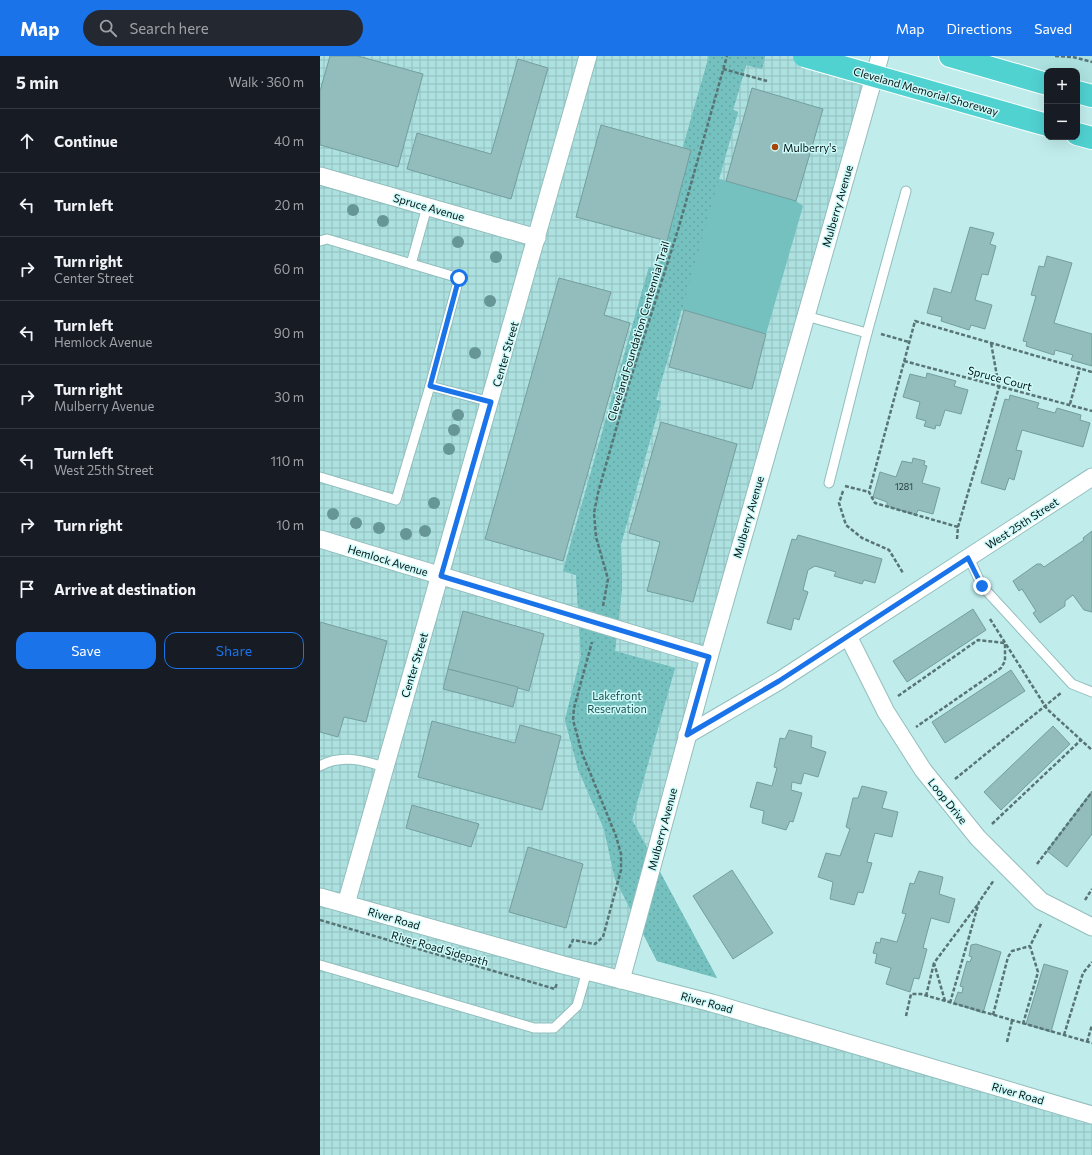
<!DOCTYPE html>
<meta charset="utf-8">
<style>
:root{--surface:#171b24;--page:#242831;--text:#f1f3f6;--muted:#9ea1a6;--line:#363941;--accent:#1a73e8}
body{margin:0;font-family:Commissioner,sans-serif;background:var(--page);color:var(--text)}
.controls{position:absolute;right:12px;top:12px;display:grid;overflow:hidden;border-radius:8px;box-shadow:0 4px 16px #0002}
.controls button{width:36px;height:36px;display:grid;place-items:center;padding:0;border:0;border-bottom:1px solid var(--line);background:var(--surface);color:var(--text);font:20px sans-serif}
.stop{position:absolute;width:12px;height:12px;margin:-9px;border:3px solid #1a73e8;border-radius:50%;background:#fff}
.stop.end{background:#1a73e8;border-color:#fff;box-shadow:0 1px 4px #0008}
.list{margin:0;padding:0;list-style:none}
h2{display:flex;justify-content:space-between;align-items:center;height:52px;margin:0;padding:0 16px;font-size:17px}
h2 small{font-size:13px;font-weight:400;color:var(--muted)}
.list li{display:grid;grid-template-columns:26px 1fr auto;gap:12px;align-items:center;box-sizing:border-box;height:64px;padding:0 16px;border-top:1px solid var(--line)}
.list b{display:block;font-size:15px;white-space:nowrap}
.list p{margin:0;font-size:13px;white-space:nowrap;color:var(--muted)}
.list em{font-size:13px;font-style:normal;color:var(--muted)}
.actions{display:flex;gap:8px;padding:12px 16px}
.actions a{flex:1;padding:9px 0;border:1px solid var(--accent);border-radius:12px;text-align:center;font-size:14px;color:var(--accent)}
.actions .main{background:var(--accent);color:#fff}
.icon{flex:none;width:22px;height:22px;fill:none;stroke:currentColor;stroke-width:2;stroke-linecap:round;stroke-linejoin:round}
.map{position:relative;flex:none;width:772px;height:1099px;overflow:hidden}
header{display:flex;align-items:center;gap:24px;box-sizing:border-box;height:56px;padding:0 20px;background:var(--accent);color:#fff}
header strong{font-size:19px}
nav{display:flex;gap:22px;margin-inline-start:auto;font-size:14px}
.search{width:280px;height:36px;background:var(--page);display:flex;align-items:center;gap:10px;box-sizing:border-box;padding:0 14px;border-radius:22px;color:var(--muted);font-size:15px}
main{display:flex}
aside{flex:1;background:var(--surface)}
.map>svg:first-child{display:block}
.built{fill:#ace1e0}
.industrial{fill:url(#industrial-grid)}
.green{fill:#74c1c0}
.park{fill:url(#park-dots)}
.building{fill:#92bdbc;stroke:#739e9d}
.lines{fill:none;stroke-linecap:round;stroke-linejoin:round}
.lane-casing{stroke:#92bebd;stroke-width:11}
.street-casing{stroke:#92bebd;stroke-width:19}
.highway-casing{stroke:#fff;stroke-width:24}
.path{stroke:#587474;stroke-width:2.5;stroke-dasharray:4 2;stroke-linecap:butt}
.lane{stroke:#fff;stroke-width:9}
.street{stroke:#fff;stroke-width:17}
.highway{stroke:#50d2d1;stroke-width:22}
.highway-bridge-casing{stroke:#fff;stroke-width:24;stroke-linecap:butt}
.highway-bridge{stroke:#50d2d1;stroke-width:22}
.tree{fill:#669696}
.route{stroke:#1a73e8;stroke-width:5}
.poi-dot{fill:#a74508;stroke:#cdfaf9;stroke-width:1.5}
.labels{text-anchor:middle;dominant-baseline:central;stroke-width:3;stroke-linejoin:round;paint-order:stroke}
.number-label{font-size:9px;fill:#263c3c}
.street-label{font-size:11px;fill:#021111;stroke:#cdfaf9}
.poi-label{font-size:11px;fill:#021111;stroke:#cdfaf9;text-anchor:start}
.park-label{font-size:11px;fill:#1c4f4f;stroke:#cdfaf9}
</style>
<header>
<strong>Map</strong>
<div class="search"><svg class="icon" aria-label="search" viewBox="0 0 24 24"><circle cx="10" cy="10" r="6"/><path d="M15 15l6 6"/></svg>Search here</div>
<nav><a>Map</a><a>Directions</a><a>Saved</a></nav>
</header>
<main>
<aside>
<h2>5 min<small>Walk · 360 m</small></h2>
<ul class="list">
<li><svg class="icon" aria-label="ahead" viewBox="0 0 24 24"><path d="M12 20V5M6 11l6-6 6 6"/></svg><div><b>Continue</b></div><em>40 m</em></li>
<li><svg class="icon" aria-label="left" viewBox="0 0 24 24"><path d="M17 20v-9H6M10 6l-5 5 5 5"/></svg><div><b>Turn left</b></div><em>20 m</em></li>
<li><svg class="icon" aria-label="right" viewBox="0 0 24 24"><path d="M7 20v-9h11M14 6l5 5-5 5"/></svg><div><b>Turn right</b><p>Center Street</p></div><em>60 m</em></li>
<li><svg class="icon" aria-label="left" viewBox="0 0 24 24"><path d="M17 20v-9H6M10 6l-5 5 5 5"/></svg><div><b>Turn left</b><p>Hemlock Avenue</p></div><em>90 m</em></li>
<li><svg class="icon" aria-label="right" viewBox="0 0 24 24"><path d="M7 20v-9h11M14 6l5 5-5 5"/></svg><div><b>Turn right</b><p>Mulberry Avenue</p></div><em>30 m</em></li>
<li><svg class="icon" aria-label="left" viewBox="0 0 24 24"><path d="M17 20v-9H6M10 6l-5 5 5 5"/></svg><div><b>Turn left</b><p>West 25th Street</p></div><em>110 m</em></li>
<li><svg class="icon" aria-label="right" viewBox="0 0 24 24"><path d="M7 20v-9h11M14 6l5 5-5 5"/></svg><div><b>Turn right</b></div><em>10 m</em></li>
<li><svg class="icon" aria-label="arrive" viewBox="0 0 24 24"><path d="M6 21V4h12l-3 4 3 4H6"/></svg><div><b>Arrive at destination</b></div></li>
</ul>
<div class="actions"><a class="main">Save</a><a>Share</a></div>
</aside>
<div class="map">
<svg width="772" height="1099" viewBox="0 0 772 1099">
<defs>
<pattern id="industrial-grid" width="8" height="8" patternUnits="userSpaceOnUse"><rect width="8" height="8" fill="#ace1e0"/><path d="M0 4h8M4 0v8" fill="none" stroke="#92c0bf"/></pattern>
<pattern id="park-dots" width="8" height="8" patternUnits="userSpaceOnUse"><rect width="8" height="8" fill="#74c1c0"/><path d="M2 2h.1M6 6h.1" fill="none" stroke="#63a5a4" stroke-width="1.8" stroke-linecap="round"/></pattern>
</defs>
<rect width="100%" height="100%" fill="#c0edec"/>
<path class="built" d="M647,0H772V38L757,33V15H727V24Z"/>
<path class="industrial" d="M0,0H491L555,18L301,924L772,1059V1099H0Z"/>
<path class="green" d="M389,0H445L442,13L426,9L413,54L418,56L399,123L476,145L483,150L446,278L361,254L336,344L341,345L301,488L302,532L295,595L355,612L312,764L397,922L337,905L295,823L284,773L258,713L245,664L261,600L256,519L243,515L329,211L338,213L371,94L363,91Z"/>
<path class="park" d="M389,0H445L442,13L426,9L413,54L418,56L336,344L341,345L301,488L302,532L295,595L355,612L312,764L397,922L337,905L295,823L284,773L258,713L245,664L261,600L256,519L243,515L329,211L338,213L371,94L363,91Z"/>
<g class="building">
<path d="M10,0H38L103,18L78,111L0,89V35Z"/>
<path d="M198,3L228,12L191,143L87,113L97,77L171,98Z"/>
<path d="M432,32L503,53L476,145L406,125Z"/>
<path d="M281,69L371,94L347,185L256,161Z"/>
<path d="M650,171L674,177L670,188L676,190L668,219L662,218L655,244L672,249L665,273L651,269L649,274L621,265L622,261L607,257L614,232L631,237Z"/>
<path d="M727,200L752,207L734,267L772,278V310L751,304L753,299L735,294L734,299L706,290L707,286L703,285L716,240L711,239L719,210L724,211Z"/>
<path d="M239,222L291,236L284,259L310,267L243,505L165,483Z"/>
<path d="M364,254L446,278L432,333L349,311Z"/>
<path d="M607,317L636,325L634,330L648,334L641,358L625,354L620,370L616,369L615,373L604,370L606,365L596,362L600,346L583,341L590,318L606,322Z"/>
<path d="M690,339L719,347L717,352L735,357L737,352L761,359L760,364L770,367L763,391L702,374L696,394L702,395L694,424L689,422L685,434L661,427L685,343L689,344Z"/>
<path d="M341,366L417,388L373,546L327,535L340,486L309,477Z"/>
<path d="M593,402L605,405L604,409L607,410L602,427L620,432L613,458L598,454L596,459L567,450V446L553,441L560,416L576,421L582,405L592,407Z"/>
<path d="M772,475V556L764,554L753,539L745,545V550L720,567L713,557L716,555L702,533L699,535L693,525L717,508H721L724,511L764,484L763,482Z"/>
<path d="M478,479L562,503L555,527L544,524L542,528L514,520L516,516L495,510L488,514L483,534L488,536L479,564L474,562L471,574L447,567L472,483L476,484Z"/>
<path d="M653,553L666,574L587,626L573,605Z"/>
<path d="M143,555L224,578L209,635L128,613Z"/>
<path d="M0,566L67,585L46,666L24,661L18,681L0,676Z"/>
<path d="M128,613L198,631L193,651L123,633Z"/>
<path d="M691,614L705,635L625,687L612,666Z"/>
<path d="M112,665L195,687L200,669L241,680L222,754L98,721Z"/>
<path d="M733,670L750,688L681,754L664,736Z"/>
<path d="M469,674L492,680L491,691L506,696L498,721L484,717L481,728L472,726L471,734L482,737L473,766L470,765L466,774L442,767L444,755L430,751L437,726L452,730L457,712L454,711L460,682L465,683Z"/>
<path d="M542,730L567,736L562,752L578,756L572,781L555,777L547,806L552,807L543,837L538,836L534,849L510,843L513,826L498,821L506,797L520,800L530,773L526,771L533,742H538Z"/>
<path d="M772,735V778L747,811L727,795Z"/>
<path d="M92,749L159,768L151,791L86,772Z"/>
<path d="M208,791L263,808L246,872L189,856Z"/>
<path d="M412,814L453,877L413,903L373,840Z"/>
<path d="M599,815L623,821L619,838L635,843L629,867L611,862L603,892L607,893L599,923L594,922L590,936L566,928L571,912L555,907L557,898L553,897L556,886L560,887L561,882L577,886L586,858L582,857L590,827L594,828Z"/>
<path d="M656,888L681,896L663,957L634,947L638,936L642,937L643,931L640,930L647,905L650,906L652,901L649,900L651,889Z"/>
<path d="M724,908L748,915L731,976L706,968Z"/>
</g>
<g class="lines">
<g class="lane-casing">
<g id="lane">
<path d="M0,185L7,183L139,222L110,330L171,346"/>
<path d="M91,208L107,151"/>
<path d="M486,260L547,277L509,427"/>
<path d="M547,277L586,135"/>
<path d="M0,421L76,444L110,330"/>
<path d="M649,502L662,530L752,628L772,636"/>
<path d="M0,710C20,698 43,704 64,711"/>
<path d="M0,909L214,972H234L257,950L267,915"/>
</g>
</g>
<g class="street-casing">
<g id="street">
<path d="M0,120L217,182"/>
<path d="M0,483L389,601"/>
<path d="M528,580L566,656L603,714L658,782L721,845L772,871"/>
<path d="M367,679L459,625L772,421"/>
<path d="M0,841L243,909L392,947L772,1059"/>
<path d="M26,848L268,0"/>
<path d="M301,924L389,601L560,0"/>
</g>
</g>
<g class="highway-casing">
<g id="highway">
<path d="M630,0L727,28"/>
<path d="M757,36L772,40"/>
<path d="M757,78L772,82"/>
</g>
</g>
<g class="path">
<path d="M735,0L753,1L772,6"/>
<path d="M403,13L447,25"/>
<path d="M561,278L589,286"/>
<path d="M584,305L772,355"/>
<path d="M750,348L760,312"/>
<path d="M525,430L549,436"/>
<path d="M523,435L519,447L526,469L542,482L569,494L583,517"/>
<path d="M638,471L555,447L549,436L595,265L772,316"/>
<path d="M637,483L638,471L679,331L671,287"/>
<path d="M283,550L288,523L276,481L274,457L278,437L308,331L358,174L407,0"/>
<path d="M670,563L727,653L772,694"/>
<path d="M578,640L658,584L685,587V605L681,612L596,671"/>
<path d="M635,723L741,637"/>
<path d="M672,768L761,684"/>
<path d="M717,808L772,736"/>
<path d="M765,844L772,833"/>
<path d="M0,864L235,933L237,927"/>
<path d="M249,892L253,884L275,888L283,881L301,814V798L296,780L262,697L253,664L254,652L272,586"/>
<path d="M606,940L614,907"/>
<path d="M625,945L614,907L658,848"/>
<path d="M630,947L659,846L674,824"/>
<path d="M673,959L688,901L692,895L710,890"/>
<path d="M586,960L591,938H601L772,987"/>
<path d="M703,968L718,916L710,890L722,866"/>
<path d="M744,979L763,917L772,906"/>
<path d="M687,986L692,965"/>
<path d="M767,986L772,969"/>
</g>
<use href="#lane" class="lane"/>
<use href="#street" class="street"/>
<use href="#highway" class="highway"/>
<g class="highway-bridge-casing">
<path id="highway-bridge" d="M484,0L727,69"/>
</g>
<use href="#highway-bridge" class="highway-bridge"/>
</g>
<g class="tree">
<circle cx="33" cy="154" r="6"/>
<circle cx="63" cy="165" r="6"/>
<circle cx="138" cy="186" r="6"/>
<circle cx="176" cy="201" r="6"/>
<circle cx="170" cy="245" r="6"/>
<circle cx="155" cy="297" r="6"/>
<circle cx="138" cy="359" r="6"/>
<circle cx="134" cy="374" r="6"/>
<circle cx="129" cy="393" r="6"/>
<circle cx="114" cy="447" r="6"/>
<circle cx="13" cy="458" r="6"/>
<circle cx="36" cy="467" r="6"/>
<circle cx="59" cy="472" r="6"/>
<circle cx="105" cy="475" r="6"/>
<circle cx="86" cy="478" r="6"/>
</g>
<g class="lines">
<path class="route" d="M139,222L110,330L171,346L121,520L389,601L367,679L459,625L648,502L662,530"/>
</g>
<circle class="poi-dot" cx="455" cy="91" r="4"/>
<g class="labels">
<g class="number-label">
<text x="584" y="430">1281</text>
</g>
<g class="street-label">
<text transform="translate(606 35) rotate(16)">Cleveland Memorial Shoreway</text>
<text transform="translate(517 150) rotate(-74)">Mulberry Avenue</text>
<text transform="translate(109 151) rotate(16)">Spruce Avenue</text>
<text transform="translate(318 275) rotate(-73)">Cleveland Foundation Centennial Trail</text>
<text transform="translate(185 298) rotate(-74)">Center Street</text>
<text transform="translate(680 322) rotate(15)">Spruce Court</text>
<text transform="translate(428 461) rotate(-74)">Mulberry Avenue</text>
<text transform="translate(702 467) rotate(-33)">West 25th Street</text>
<text transform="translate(68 504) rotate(17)">Hemlock Avenue</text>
<text transform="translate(94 609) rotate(-73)">Center Street</text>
<text transform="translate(628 745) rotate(51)">Loop Drive</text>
<text transform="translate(342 773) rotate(-75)">Mulberry Avenue</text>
<text transform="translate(74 862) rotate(16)">River Road</text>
<text transform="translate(120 892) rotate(16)">River Road Sidepath</text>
<text transform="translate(387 946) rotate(15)">River Road</text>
<text transform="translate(698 1037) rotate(16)">River Road</text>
</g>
<g class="poi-label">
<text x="463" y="91">Mulberry's</text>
</g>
<g class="park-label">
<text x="297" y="639">Lakefront<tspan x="297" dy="13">Reservation</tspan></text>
</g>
</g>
</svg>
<div class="controls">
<button>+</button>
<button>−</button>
</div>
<div class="stop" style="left:139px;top:222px"></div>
<div class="stop end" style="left:662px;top:530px"></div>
</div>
</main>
